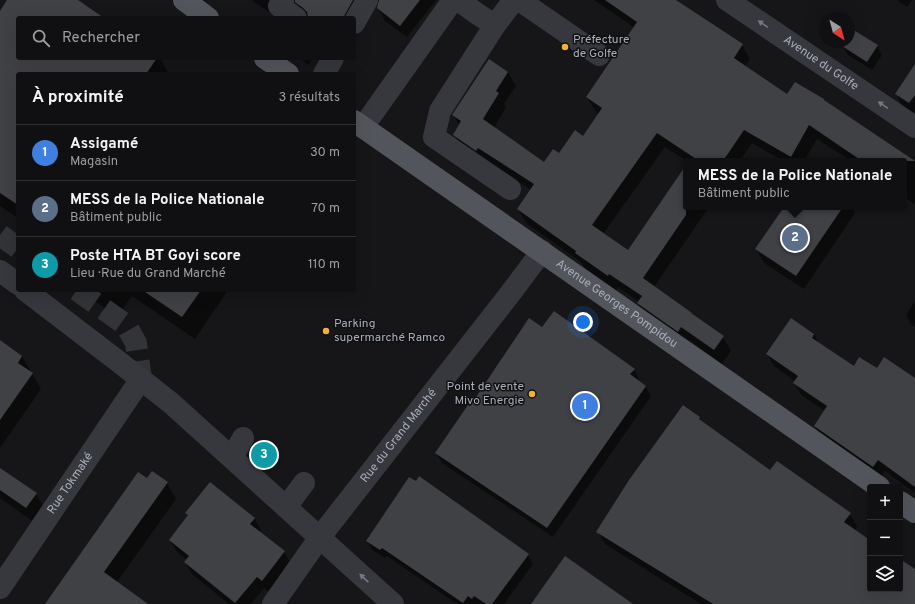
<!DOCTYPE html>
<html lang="fr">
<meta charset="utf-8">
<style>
:root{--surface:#101012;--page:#1e1e20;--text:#f1f3f6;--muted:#9c9d9f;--line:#303032;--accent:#8c9099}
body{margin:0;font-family:Overpass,sans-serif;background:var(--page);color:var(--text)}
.controls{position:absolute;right:12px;bottom:12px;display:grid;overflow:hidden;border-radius:4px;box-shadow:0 4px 16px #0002}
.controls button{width:36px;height:36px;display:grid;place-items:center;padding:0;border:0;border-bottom:1px solid var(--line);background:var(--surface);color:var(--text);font:20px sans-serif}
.compass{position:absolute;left:819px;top:12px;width:36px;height:36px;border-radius:50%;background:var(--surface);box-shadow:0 4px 16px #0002;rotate:144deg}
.you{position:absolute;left:583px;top:322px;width:14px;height:14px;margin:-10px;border:3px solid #fff;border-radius:50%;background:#1a73e8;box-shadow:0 0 0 6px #1a73e833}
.badge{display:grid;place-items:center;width:26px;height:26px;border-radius:50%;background:var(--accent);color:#fff;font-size:13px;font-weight:700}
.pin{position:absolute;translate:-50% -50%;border:2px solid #fff;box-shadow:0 1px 4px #0006}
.popup{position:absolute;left:683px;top:158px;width:224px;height:52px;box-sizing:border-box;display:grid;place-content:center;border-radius:4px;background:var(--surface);filter:drop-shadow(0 1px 3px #0005);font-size:13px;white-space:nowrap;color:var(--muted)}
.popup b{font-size:15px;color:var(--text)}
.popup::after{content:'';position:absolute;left:50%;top:100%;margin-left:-8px;border:8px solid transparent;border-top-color:var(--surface)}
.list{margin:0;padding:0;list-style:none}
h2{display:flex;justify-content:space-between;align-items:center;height:52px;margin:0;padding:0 16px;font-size:17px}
h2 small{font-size:13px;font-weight:400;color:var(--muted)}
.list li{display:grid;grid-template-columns:26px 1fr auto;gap:12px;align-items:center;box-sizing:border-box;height:56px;padding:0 16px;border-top:1px solid var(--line)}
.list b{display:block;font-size:15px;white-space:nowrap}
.list p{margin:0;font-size:13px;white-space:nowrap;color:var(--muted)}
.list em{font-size:13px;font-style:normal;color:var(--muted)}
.icon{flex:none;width:22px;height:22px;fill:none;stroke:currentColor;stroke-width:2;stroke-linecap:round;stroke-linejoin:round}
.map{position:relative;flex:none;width:915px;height:604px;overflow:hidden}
.search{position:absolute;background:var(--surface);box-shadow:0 4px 16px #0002;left:16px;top:16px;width:340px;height:44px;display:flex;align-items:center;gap:10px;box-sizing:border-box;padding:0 14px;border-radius:4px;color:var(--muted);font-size:15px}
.panel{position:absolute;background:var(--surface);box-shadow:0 4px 16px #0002;left:16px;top:72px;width:340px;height:220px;border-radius:4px}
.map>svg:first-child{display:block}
.shadow{fill:#0007}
.building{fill:#404145}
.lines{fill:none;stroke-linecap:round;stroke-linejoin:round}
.minor-tunnel{stroke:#333438;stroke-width:22;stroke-dasharray:22 11;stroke-linecap:butt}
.minor{stroke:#37383d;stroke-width:22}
.major{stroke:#53555c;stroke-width:22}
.oneway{fill:#757881}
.poi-dot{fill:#f2b134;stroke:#111113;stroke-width:1.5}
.labels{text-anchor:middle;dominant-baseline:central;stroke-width:3;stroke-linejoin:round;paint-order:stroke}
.poi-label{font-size:12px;fill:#a8adb8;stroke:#111113;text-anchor:start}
.street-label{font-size:12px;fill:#a8adb8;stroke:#111113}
</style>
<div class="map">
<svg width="915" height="604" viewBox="0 0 915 604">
<rect width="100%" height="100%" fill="#161618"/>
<g class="shadow">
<path d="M8,0H76L103,18H18V58H160L169,74H18V218L0,206V12Z"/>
<path d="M252,0H290L274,16Z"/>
<path d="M293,0H374L354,18H308L303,15L296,1Z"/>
<path d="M376,0H436L407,37L385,21L378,8L380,1Z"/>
<path d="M594,0H660L742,45L750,59L745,66L788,96L825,102L915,162V204L904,197V161H851L817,139L804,161H783L752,143L740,161H687L665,147L603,234L628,252L686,166V207H709L654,287L723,337L731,351L722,364L689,340L686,345L646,317L638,303L639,302L618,287L616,290L584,267L581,262L526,223L518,209L531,190L487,161L463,149L455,135L460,126L453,115L508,72L516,86L504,104L506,107L494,128L544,163L559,154L583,137L600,114L595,111L587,97L635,28Z"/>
<path d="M897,0H912L907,7Z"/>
<path d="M849,36L877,46L882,55L872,70L848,55L843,46L845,42H849Z"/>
<path d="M299,58H313L308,65Z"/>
<path d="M915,66V114L903,107L896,94Z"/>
<path d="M785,207H852L855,213L804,289L764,263L756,249Z"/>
<path d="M78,290H228L195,339L132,296L117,316Z"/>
<path d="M915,301V327L911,324L906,315Z"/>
<path d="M542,329L634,369L639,379L638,381L645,386L651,396L553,537L442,463L436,453L470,407Z"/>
<path d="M814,334L819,344L854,367L915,393V493L885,471L880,478L822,438L815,426L825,411L801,395L794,383L795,381L774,366L767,354Z"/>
<path d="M0,352L22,356L41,389L0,448Z"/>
<path d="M699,418L703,424L770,471L850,514L857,526L855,530L870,541V589H900V560L915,571V604H701L605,544L598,532Z"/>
<path d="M0,469L36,494L45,509L35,523L0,498Z"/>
<path d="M152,473L167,483L176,499L117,582L146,604H46Z"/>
<path d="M186,513L254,518L261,530L259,532L284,552L291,564L269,592L264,588L251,604H229L192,574L185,562L187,560L177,552L170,540L189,517Z"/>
<path d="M367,541L528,555L533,564L504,604H457L387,556L385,558L372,550Z"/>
</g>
<g class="building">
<path d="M7,0H78L104,18H18V58H157L146,74H18V205L0,193V11Z"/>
<path d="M295,0H353L343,18H309L308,17L307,12L303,8L295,2Z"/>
<path d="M379,0H420L400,26L377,8Z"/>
<path d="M605,0H676L743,44L734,58L787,94L795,82L824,99V100L915,161H862L809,125L791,157L744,130L723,161H699L657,133L592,225L628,250L686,165V215L643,278L692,313H691L724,336L714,350L681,327L678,332L637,303L642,296L609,274L608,276L575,253L576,251L517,209L534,184L478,148L476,151L453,135L461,121L452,115L489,59L508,72L496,91L499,93L483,119L544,162L553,149L559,153L575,130L583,136L602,108L586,97L637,22Z"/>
<path d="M852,29L878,45L867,62L842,46L844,42H849V34Z"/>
<path d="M915,64V95L909,103L895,94Z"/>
<path d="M784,207H843L796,276L755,249Z"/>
<path d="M142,290H201L182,317Z"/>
<path d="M554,311L635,369L630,374L646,386L547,528L435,453L468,405L470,406L529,318L542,327Z"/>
<path d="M791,318L814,334L812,338L854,366L859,357L877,368L884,357L915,378V487L878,460L873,467L814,426L827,406L793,383L798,376L766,354Z"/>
<path d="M0,340L22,356L18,363L33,373L0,420Z"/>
<path d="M683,405L700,417L699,419L770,470L777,461L851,513L844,522L870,540V589H900V559L915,569V604H713L596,532L629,480Z"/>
<path d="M0,468L37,493L26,508L0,490Z"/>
<path d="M152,471L168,482L104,572L148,604H45L138,472L147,478Z"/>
<path d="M419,476L529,554L492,604H486L474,596L472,599L468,596L463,603L382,548L380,550L366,541L409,477L416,481Z"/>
<path d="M210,482L255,518L250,524L285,551L262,581L257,577L235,603L184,562L189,556L169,540L188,515L185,513Z"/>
<path d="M565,556L633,604H531Z"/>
</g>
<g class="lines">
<g class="minor-tunnel">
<path d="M0,235L18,248"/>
<path d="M77,290L126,325L136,343L141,379"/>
</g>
<g class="minor">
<path d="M283,0L279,6L296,18"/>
<path d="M458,0L479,15L495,25L514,0"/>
<path d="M519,0L599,55"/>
<path id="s1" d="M727,0L915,127"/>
<path d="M354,23L367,0"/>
<path d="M495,25L440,111L434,137L510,189"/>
<path d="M324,74L333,58"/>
<path d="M363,127L453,0"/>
<path d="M0,271L18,284"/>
<path d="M25,290L119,362L171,403L393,604"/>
<path d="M232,458L243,438"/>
<path d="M286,507L304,483"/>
<path id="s2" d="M0,588L141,379"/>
<path id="s3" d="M273,604L320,537L513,290L542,251"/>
</g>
<g class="major">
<path d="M184,0L208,18"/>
<path d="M265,58L288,74"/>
<path id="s4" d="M354,121L879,487"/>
<path d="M900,502L915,512"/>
</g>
</g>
<defs><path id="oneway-solid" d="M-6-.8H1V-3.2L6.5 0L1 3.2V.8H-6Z"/></defs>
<g class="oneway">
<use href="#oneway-solid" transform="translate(763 24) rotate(-146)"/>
<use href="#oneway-solid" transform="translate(883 105) rotate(-146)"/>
<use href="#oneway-solid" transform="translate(364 578) rotate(-137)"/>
</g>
<g class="poi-dot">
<circle cx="565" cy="47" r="4"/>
<circle cx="326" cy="331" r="4"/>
<circle cx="532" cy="394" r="4"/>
</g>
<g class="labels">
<g class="poi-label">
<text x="573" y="40">Préfecture<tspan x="573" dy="14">de Golfe</tspan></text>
<text x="334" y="324">Parking<tspan x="334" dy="14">supermarché Ramco</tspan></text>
<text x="524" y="387" text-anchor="end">Point de vente<tspan x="524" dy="14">Mivo Energie</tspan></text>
</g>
<g class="street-label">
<text stroke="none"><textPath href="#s1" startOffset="113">Avenue du Golfe</textPath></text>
<text stroke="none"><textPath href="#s4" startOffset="320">Avenue Georges Pompidou</textPath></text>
<text stroke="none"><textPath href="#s3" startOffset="210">Rue du Grand Marché</textPath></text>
<text stroke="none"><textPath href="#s2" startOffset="126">Rue Tokmaké</textPath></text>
</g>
</g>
</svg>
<div class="controls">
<button>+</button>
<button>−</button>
<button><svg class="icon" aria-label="layers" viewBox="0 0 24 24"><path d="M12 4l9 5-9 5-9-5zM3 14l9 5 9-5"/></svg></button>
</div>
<svg class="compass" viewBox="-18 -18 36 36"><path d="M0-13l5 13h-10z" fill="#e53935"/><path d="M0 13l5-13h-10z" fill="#9c9d9f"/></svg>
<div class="you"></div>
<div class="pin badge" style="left:585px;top:406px;background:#3f7fe0">1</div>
<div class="pin badge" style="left:795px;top:238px;background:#5c6f8a">2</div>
<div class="popup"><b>MESS de la Police Nationale</b>Bâtiment public</div>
<div class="pin badge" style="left:264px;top:455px;background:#0f9aa8">3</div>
<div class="search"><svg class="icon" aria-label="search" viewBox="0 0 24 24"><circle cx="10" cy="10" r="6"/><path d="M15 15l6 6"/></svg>Rechercher</div>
<section class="panel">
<h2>À proximité<small>3 résultats</small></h2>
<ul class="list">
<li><span class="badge" style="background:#3f7fe0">1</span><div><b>Assigamé</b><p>Magasin</p></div><em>30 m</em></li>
<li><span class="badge" style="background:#5c6f8a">2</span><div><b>MESS de la Police Nationale</b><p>Bâtiment public</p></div><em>70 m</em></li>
<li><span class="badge" style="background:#0f9aa8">3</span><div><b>Poste HTA BT Goyi score</b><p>Lieu · Rue du Grand Marché</p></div><em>110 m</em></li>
</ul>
</section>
</div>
